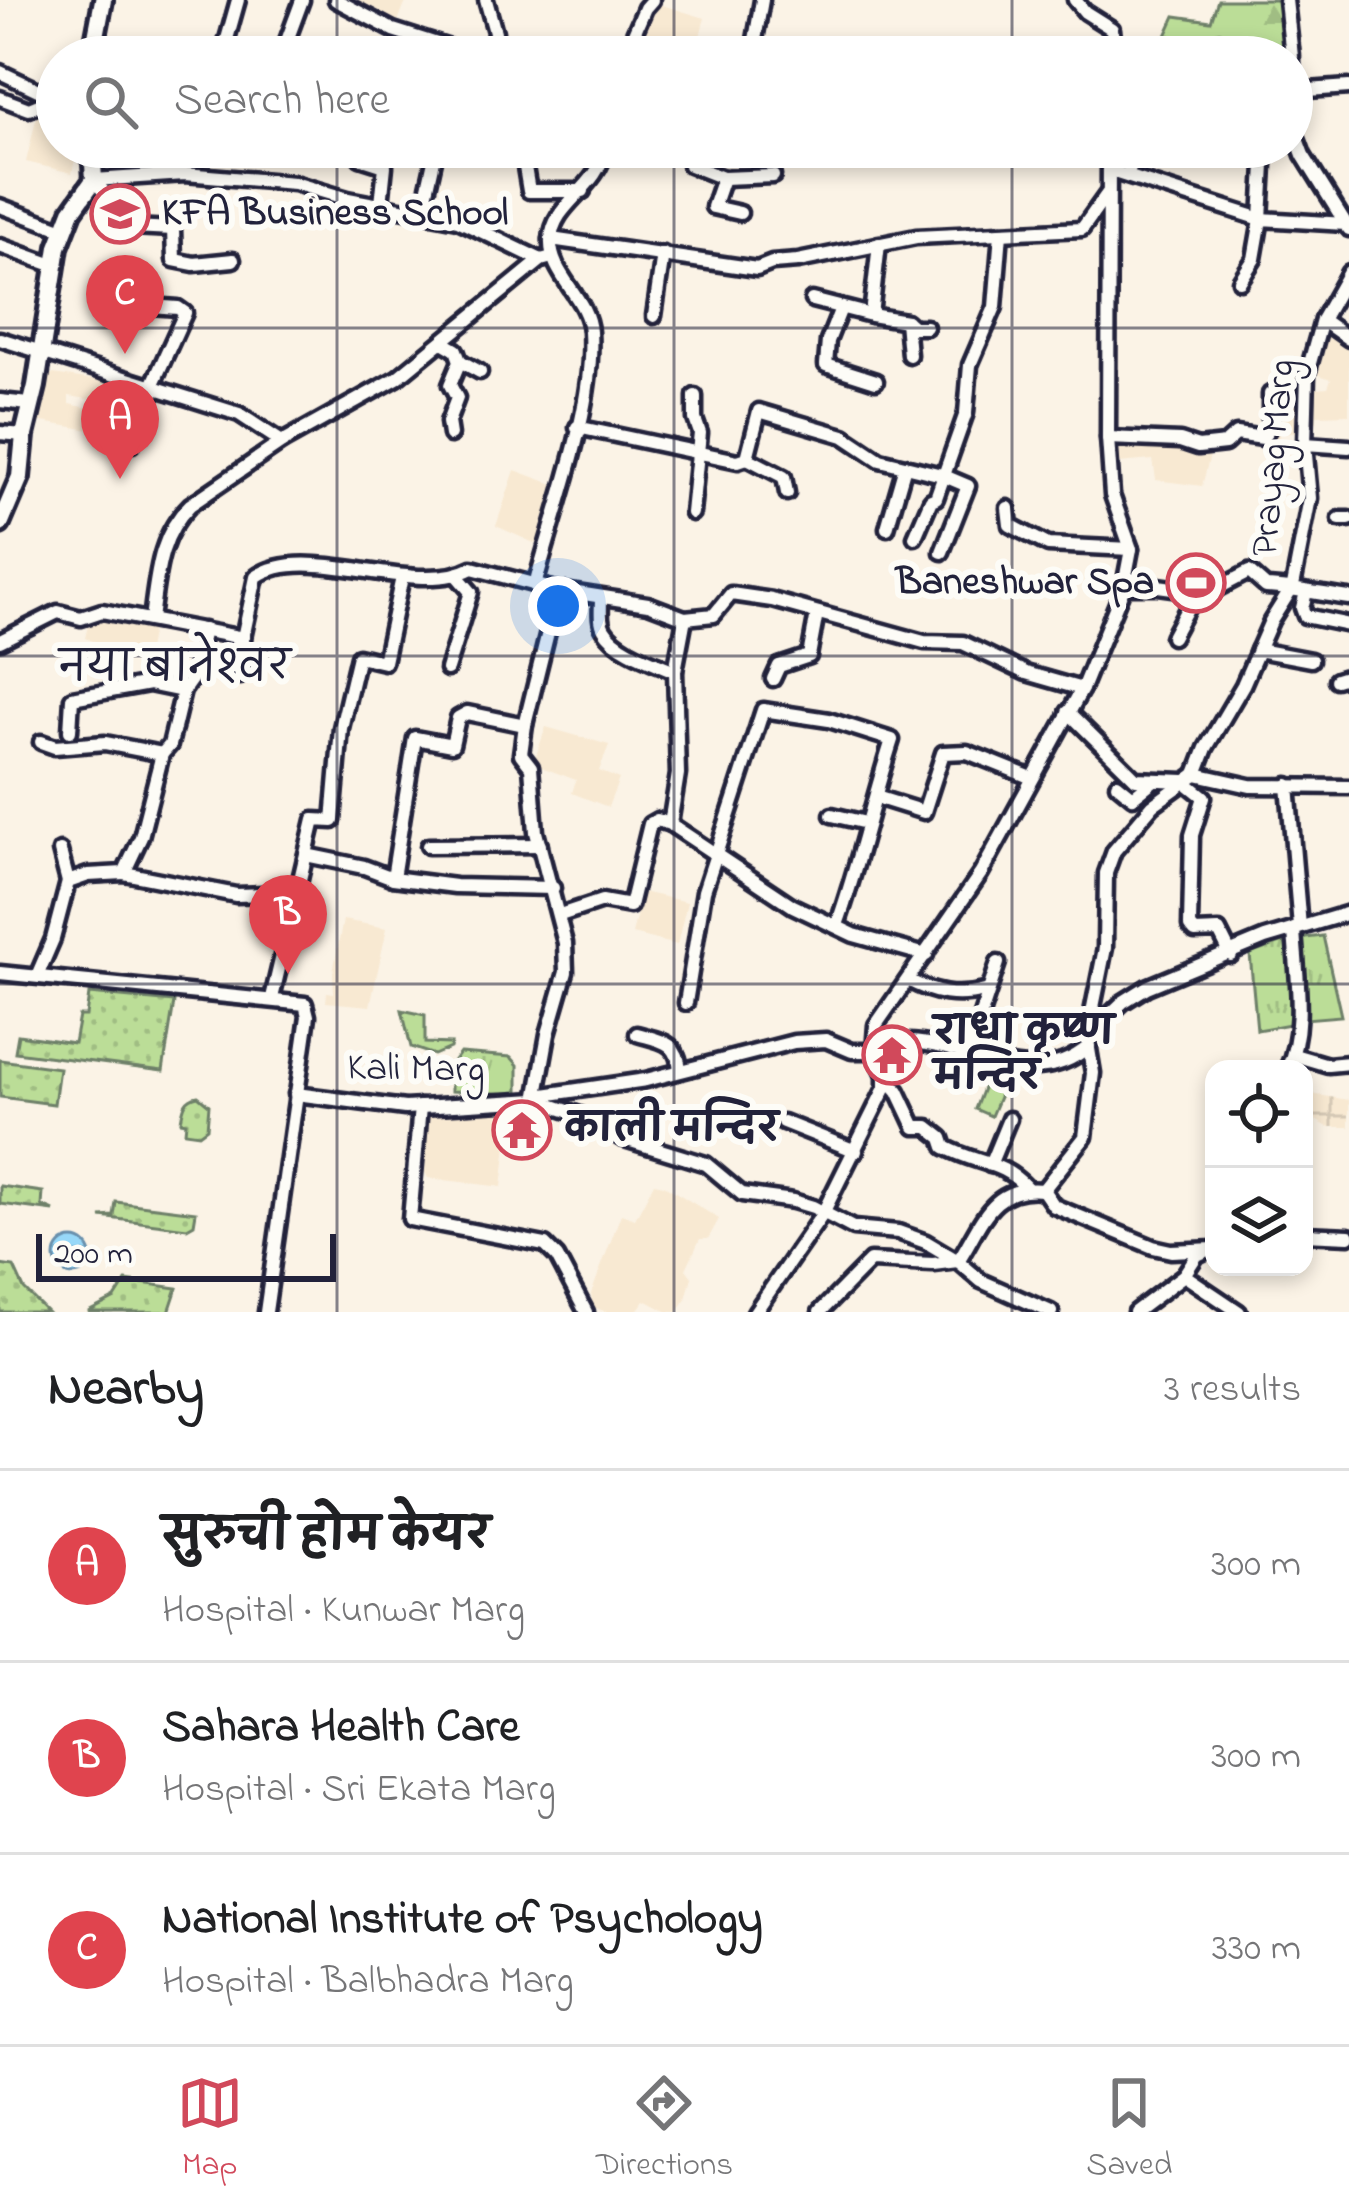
<!DOCTYPE html>
<meta charset="utf-8">
<style>
:root{--surface:#fff;--page:#f6f6f6;--text:#202124;--muted:#757577;--line:#e0e0e0;--accent:#d1495b}
body{margin:0;font-family:"Indie Flower","Playpen Sans Deva",sans-serif;background:var(--page);color:var(--text)}
.controls{position:absolute;right:36px;bottom:36px;display:grid;overflow:hidden;border-radius:24px;box-shadow:0 6px 18px #0003}
.controls button{width:108px;height:108px;display:grid;place-items:center;padding:0;border:0;border-bottom:3px solid var(--line);background:var(--surface);color:var(--text);font:60px sans-serif}
.scale{position:absolute;left:36px;bottom:30px;width:300px;box-sizing:border-box;padding-left:12px;border:6px solid #22223b;border-top:0;font-size:33px;line-height:42px;white-space:nowrap;color:#22223b;-webkit-text-stroke:9px #fdfcf7;paint-order:stroke}
.you{position:absolute;left:558px;top:606px;width:42px;height:42px;margin:-30px;border:9px solid #fff;border-radius:50%;background:#1a73e8;box-shadow:0 0 0 18px #1a73e833}
.badge{display:grid;place-items:center;width:78px;height:78px;border-radius:50%;background:var(--accent);color:#fff;font-size:39px;font-weight:700}
.pin{position:absolute;translate:-50% -99px;filter:drop-shadow(0 3px 6px #0008)}
.pin::after{content:'';position:absolute;top:63px;width:42px;height:36px;background:inherit;clip-path:polygon(0 0,100% 0,50% 100%)}
.list{margin:0;padding:0;list-style:none}
h2{display:flex;justify-content:space-between;align-items:center;height:156px;margin:0;padding:0 48px;font-size:51px}
h2 small{font-size:39px;font-weight:400;color:var(--muted)}
.list li{display:grid;grid-template-columns:78px 1fr auto;gap:36px;align-items:center;box-sizing:border-box;height:192px;padding:0 48px;border-top:3px solid var(--line)}
.list b{display:block;font-size:45px;white-space:nowrap}
.list p{margin:0;font-size:39px;white-space:nowrap;color:var(--muted)}
.list em{font-size:39px;font-style:normal;color:var(--muted)}
.icon{flex:none;width:66px;height:66px;fill:none;stroke:currentColor;stroke-width:2;stroke-linecap:round;stroke-linejoin:round}
.map{position:relative;flex:none;width:1349px;height:1312px;overflow:hidden}
.search{position:absolute;background:var(--surface);box-shadow:0 6px 18px #0003;left:36px;right:36px;top:36px;height:132px;display:flex;align-items:center;gap:30px;box-sizing:border-box;padding:0 42px;border-radius:66px;color:var(--muted);font-size:45px}
.sheet{height:732px;background:var(--surface)}
nav{display:flex;justify-content:space-around;align-items:center;box-sizing:border-box;height:168px;border-top:3px solid var(--line);background:var(--surface);font-size:33px;color:var(--muted)}
nav a{display:grid;justify-items:center;gap:6px}
nav .on{color:var(--accent)}
.map>svg:first-child{display:block}
.built{fill:#f8e9d2}
.industrial{fill:url(#industrial-grid)}
.grass{fill:url(#grass-dots);stroke:#6e8069;stroke-width:3}
.forest{fill:url(#forest-firs);stroke:#6e8069;stroke-width:3}
.park{fill:url(#park-tufts);stroke:#6e8069;stroke-width:3}
.water{fill:url(#water-rules);stroke:#688fac;stroke-width:3}
.lines{fill:none;stroke-linecap:round;stroke-linejoin:round}
.minor-casing{stroke:#22223b;stroke-width:21}
.secondary-casing{stroke:#22223b;stroke-width:26}
.minor{stroke:#fdfcf7;stroke-width:12}
.secondary{stroke:#fdfcf7;stroke-width:16}
.grid{fill:none;stroke:#22223b;stroke-width:3;stroke-opacity:0.55}
.labels{text-anchor:middle;dominant-baseline:central;stroke-width:12;stroke-linejoin:round;paint-order:stroke}
.poi-label{font-size:39px;font-weight:bold;fill:#22223b;stroke:#fdfcf7;text-anchor:start}
.street-label{font-size:39px;fill:#22223b;stroke:#fdfcf7}
.neighbourhood-label{font-size:42px;fill:#22223b;stroke:#fdfcf7}
</style>
<div class="map">
<svg width="1349" height="1312" viewBox="0 0 1349 1312">
<defs>
<pattern id="industrial-grid" width="8" height="8" patternUnits="userSpaceOnUse" patternTransform="scale(3)"><rect width="8" height="8" fill="#f8e9d2"/><path d="M0 4h8M4 0v8" fill="none" stroke="#d4c8b5"/></pattern>
<pattern id="grass-dots" width="8" height="8" patternUnits="userSpaceOnUse" patternTransform="scale(3)"><rect width="8" height="8" fill="#bbdd97"/><path d="M2 2h.1M6 6h.1" fill="none" stroke="#a0bd83" stroke-width="1.8" stroke-linecap="round"/></pattern>
<pattern id="forest-firs" width="22" height="20" patternUnits="userSpaceOnUse" patternTransform="scale(3)"><rect width="22" height="20" fill="#bbdd97"/><path d="M5 1l3.5 6h-7zM16 11l3.5 6h-7z" fill="#a0bd83"/></pattern>
<pattern id="park-tufts" width="24" height="20" patternUnits="userSpaceOnUse" patternTransform="scale(3)"><rect width="24" height="20" fill="#bbdd97"/><path d="M3 7l-1-3M5 7V3M7 7l1-3M15 17l-1-3M17 17v-4M19 17l1-3" fill="none" stroke="#a0bd83"/></pattern>
<pattern id="water-rules" width="6" height="5" patternUnits="userSpaceOnUse" patternTransform="scale(3)"><rect width="6" height="5" fill="#97d8f8"/><path d="M0 2.5h6" fill="none" stroke="#82b9d6"/></pattern>
</defs>
<rect width="100%" height="100%" fill="#fbf3e6"/>
<filter id="ink" filterUnits="userSpaceOnUse"><feTurbulence type="fractalNoise" baseFrequency=".00833" numOctaves="2"/><feDisplacementMap in="SourceGraphic" scale="24" xChannelSelector="R" yChannelSelector="G"/><feConvolveMatrix kernelMatrix="1 2 1 2 8 2 1 2 1" color-interpolation-filters="sRGB"/></filter>
<g filter="url(#ink)">
<g class="built">
<path d="M348,0H407L395,28Z"/>
<path d="M655,3L705,18L698,43L668,38L665,44L638,40Z"/>
<path d="M39,107L57,111V147H78L72,173L26,162Z"/>
<path d="M1323,331L1349,344V414L1317,415V422L1307,421L1305,434L1280,430L1278,440L1258,437L1261,418L1277,419L1283,382L1306,389L1328,387L1331,379L1307,371Z"/>
<path d="M46,373L114,383L106,402L69,396V404L103,411L97,431L36,421Z"/>
<path d="M1114,444H1213L1202,486L1156,480L1153,460L1119,463Z"/>
<path d="M515,470L558,486L543,547L496,526Z"/>
<path d="M96,618L152,628L146,661L85,638L89,621Z"/>
<path d="M546,727L609,745L599,771L619,779L608,807L572,793L576,780L533,764Z"/>
<path d="M642,892L687,902L677,945L632,934Z"/>
<path d="M343,920L387,928L370,1006L326,1002L327,992L334,993L333,972Z"/>
<path d="M469,1106L511,1111L502,1187L428,1178L425,1172L429,1108Z"/>
<path d="M654,1183L664,1185L719,1219L708,1239H700L686,1269L692,1277L686,1299L678,1312H668L645,1300L636,1312H607L593,1307L591,1294L621,1214L635,1219Z"/>
</g>
<path class="industrial" d="M1311,1094L1349,1100V1127H1328L1310,1117L1304,1125V1099L1309,1100Z"/>
<g class="grass">
<path d="M89,994L174,1002L163,1071L15,1052L18,1035L74,1043L79,1016H86Z"/>
<path d="M0,1060L59,1068L54,1104L0,1097Z"/>
<path d="M198,1096L209,1105L207,1128L199,1134L185,1132L186,1122L181,1121C183,1109 184,1098 198,1096Z"/>
<path d="M0,1186L43,1192L42,1206L54,1211L0,1204Z"/>
<path d="M116,1202L196,1212L194,1224L187,1228L101,1217L114,1216Z"/>
<path d="M0,1265L14,1267L24,1289L47,1312H0Z"/>
<path d="M126,1281L177,1288L169,1312H88L115,1298Z"/>
</g>
<path class="forest" d="M1218,0H1286L1291,52C1250,67 1205,52 1165,38L1175,16L1211,21Z"/>
<g class="park">
<path d="M1323,936L1341,1016L1305,1019L1297,939Z"/>
<path d="M1289,940L1290,1024L1257,1030L1250,954Z"/>
<path d="M402,1010L425,1015V1043L451,1044L450,1048L434,1055L411,1047Z"/>
<path d="M460,1053L511,1057L518,1065V1094L451,1091V1065Z"/>
<path d="M990,1070L1007,1078L991,1116L975,1109Z"/>
</g>
<circle class="water" cx="73" cy="1257" r="18"/>
<g class="lines">
<g class="minor-casing">
<g id="minor">
<path d="M336,0L393,30L478,57"/>
<path d="M486,0L495,32L492,57"/>
<path d="M1075,0L1085,12L1112,29L1115,57"/>
<path d="M1286,0L1292,57"/>
<path d="M1219,41L1251,57"/>
<path d="M222,57L238,0"/>
<path d="M281,57L302,0"/>
<path d="M624,57L645,8L652,0"/>
<path d="M752,57L762,0"/>
<path d="M1292,61L1296,136L1303,155L1349,229"/>
<path d="M0,72L57,99"/>
<path d="M1295,91L1349,87"/>
<path d="M0,98L29,109L41,104H57"/>
<path d="M517,147L523,155L529,191H583"/>
<path d="M690,147V165L723,178L713,207L740,213"/>
<path d="M360,158L385,166L381,204"/>
<path d="M1111,171L1261,219L1265,147"/>
<path d="M1128,174L1136,147"/>
<path d="M723,178L773,176"/>
<path d="M94,180L185,174L294,183L348,199L458,220L541,260"/>
<path d="M94,180L104,192L112,226L173,229L174,260L194,264L233,260"/>
<path d="M0,206L64,230"/>
<path d="M422,214L437,147"/>
<path d="M551,239L757,269L772,263L798,261L916,237L1082,229L1107,194"/>
<path d="M879,244L871,315L906,321L909,355"/>
<path d="M0,246L53,265"/>
<path d="M1240,281L1254,259L1261,219L1346,224"/>
<path d="M812,300L871,315"/>
<path d="M841,308L828,341L826,365L876,381"/>
<path d="M654,316L663,254"/>
<path d="M1322,320L1349,339"/>
<path d="M906,321L913,327H926"/>
<path d="M0,339L239,414L282,442"/>
<path d="M444,343L456,350L460,361L450,385L457,398L448,422L450,435"/>
<path d="M460,361L480,372"/>
<path d="M0,401L29,404"/>
<path d="M577,427L738,461L747,458L759,411L844,436L880,460L942,475L968,486L942,552"/>
<path d="M0,433L24,435"/>
<path d="M1108,438L1180,441L1198,447L1225,444L1236,434L1263,438L1270,426V394"/>
<path d="M132,444L152,386L185,313L178,308L151,306"/>
<path d="M1305,444L1349,447"/>
<path d="M747,458L784,477L787,493"/>
<path d="M1008,508L1010,525L1048,545L1131,549"/>
<path d="M692,513L700,433L695,419V396"/>
<path d="M1340,519H1349"/>
<path d="M887,528L905,466"/>
<path d="M915,537L931,500L936,498L966,413L970,365L995,307L1001,233"/>
<path d="M535,586C554,512 595,407 590,332C588,297 549,275 551,240C553,202 598,190 606,147"/>
<path d="M1124,586H1158L1209,593L1249,572L1266,587C1294,588 1320,594 1349,598"/>
<path d="M552,589L648,604L685,618L714,615L731,594L772,600L924,642L963,643L1026,673L1082,689"/>
<path d="M1306,592L1302,608L1305,616L1349,625"/>
<path d="M601,598C601,608 599,621 604,629C616,650 654,662 675,671"/>
<path d="M151,619C157,577 158,537 190,505L282,442L397,378L541,260L552,257"/>
<path d="M1172,637L1197,590"/>
<path d="M0,641L58,612L81,618L102,611L243,638L256,577C306,541 416,598 472,568L552,589L555,604L525,725L521,754L531,767L536,832L565,943L566,972L548,1034L536,1100"/>
<path d="M1258,650L1311,660"/>
<path d="M447,669L471,592L458,577"/>
<path d="M240,676L243,638"/>
<path d="M773,679L779,666L809,656L817,613"/>
<path d="M1336,680L1349,676"/>
<path d="M1068,712L1136,779L1184,781L1204,797L1192,835L1190,926L1195,932L1219,931L1231,955"/>
<path d="M525,725L467,713L458,718L452,745L415,738L393,878L455,886L553,888"/>
<path d="M70,731L72,698L149,684L183,691"/>
<path d="M41,742L55,747L105,743L162,754"/>
<path d="M1196,774L1206,748L1243,685L1271,621L1293,586L1310,498L1305,444L1307,374L1322,320L1349,272"/>
<path d="M1196,774L1250,786L1349,787"/>
<path d="M1117,784L1133,797L1153,781"/>
<path d="M1288,785L1300,927"/>
<path d="M876,797L924,812L943,753L967,752L1032,778"/>
<path d="M832,815L866,823"/>
<path d="M670,824L793,906L854,935L926,955"/>
<path d="M670,824L678,774L675,671L685,618"/>
<path d="M428,846L540,845"/>
<path d="M60,851L68,882"/>
<path d="M306,855L364,867L393,878"/>
<path d="M124,873L236,895L297,893"/>
<path d="M560,915L602,901L630,906L650,824L657,820L670,824"/>
<path d="M0,973L305,1004L308,1016L266,1312"/>
<path d="M37,976L53,939L68,882L88,875L124,873L141,837L162,754L170,745L183,691L193,677L204,630"/>
<path d="M908,980C934,994 956,998 985,991"/>
<path d="M272,998L314,820L333,821L341,728L358,656L384,662L402,577"/>
<path d="M686,1003L704,891L763,710L829,720L892,740C872,802 859,864 837,925"/>
<path d="M637,1034C661,1041 678,1041 680,1070"/>
<path d="M1088,1035L1123,1002L1147,987L1265,938L1349,913"/>
<path d="M1294,1055L1328,1065L1349,1063"/>
<path d="M967,1057L998,963"/>
<path d="M1287,1069C1307,1027 1296,974 1294,929"/>
<path d="M885,1075L910,1042C971,1045 1034,1094 1089,1046"/>
<path d="M885,1076L898,1091L915,1127H928L942,1138L945,1147C978,1165 1001,1160 1027,1188"/>
<path d="M296,1094L405,1108L536,1100L597,1121L621,1138L706,1164L742,1194L793,1201L813,1207L853,1228L898,1232L926,1242L958,1261L981,1281L1051,1312"/>
<path d="M537,1096L646,1080L794,1042L826,1040L852,1051H874"/>
<path d="M420,1107L410,1219L545,1245L557,1257L586,1312"/>
<path d="M783,1122L856,1151"/>
<path d="M990,1165L1009,1119"/>
<path d="M1043,1190L1085,1137L1093,1073L1087,1037L1105,948L1106,873L1114,851L1153,805L1196,774"/>
<path d="M1043,1190L1054,1206L1153,1247L1171,1251L1214,1249"/>
<path d="M1304,1234L1349,1236"/>
<path d="M1184,1275L1239,1312"/>
<path d="M755,1312L822,1215L885,1088V1075L874,1051L876,1025L981,873L1082,689L1124,586L1131,549L1112,495L1108,438L1109,147"/>
<path d="M820,1312L870,1261L933,1264L958,1261C981,1226 990,1184 1043,1190"/>
<path d="M1135,1312L1184,1275L1197,1255L1206,1251"/>
</g>
</g>
<g class="secondary-casing">
<g id="secondary">
<path d="M92,57L103,0"/>
<path d="M0,524L20,477L24,435L36,386L58,247L72,211L94,180L92,147"/>
</g>
</g>
<use href="#minor" class="minor"/>
<use href="#secondary" class="secondary"/>
</g>
</g>
<path class="grid" d="M337,0V57M674,0V57M1012,0V57M337,147V1312M674,147V1312M1012,147V1312M0,328H1349M0,656H1349M0,984H1349"/>
<defs>
<g id="university-ring" transform="scale(3)"><circle r="9.5" fill="#fdfcf7" stroke="#d1495b" stroke-width="1.5"/><path d="M0-5L7-2L0 1L-7-2ZM-4 1L0 2.5L4 1V4Q0 6-4 4Z" fill="#d1495b"/></g>
<g id="stadium-ring" transform="scale(3)"><circle r="9.5" fill="#fdfcf7" stroke="#d1495b" stroke-width="1.5"/><path d="M0-5a6.5 5 0 1 0 0 10a6.5 5 0 1 0 0-10ZM-3.5-1.8h7v3.6h-7Z" fill="#d1495b"/></g>
<g id="temple-ring" transform="scale(3)"><circle r="9.5" fill="#fdfcf7" stroke="#d1495b" stroke-width="1.5"/><path d="M0-6L5-2H3V0L6.5 2.5H4V6H1.5V3h-3V6H-4V2.5H-6.5L-3 0V-2H-5Z" fill="#d1495b"/></g>
</defs>
<g fill-rule="evenodd">
<use href="#university-ring" x="120" y="214"/>
<use href="#stadium-ring" x="1196" y="583"/>
<use href="#temple-ring" x="892" y="1055"/>
<use href="#temple-ring" x="522" y="1130"/>
</g>
<g class="labels">
<g class="poi-label">
<text x="162" y="214">KFA Business School</text>
<text x="1154" y="583" text-anchor="end">Baneshwar Spa</text>
<text x="934" y="1033">राधा कृष्ण<tspan x="934" dy="45">मन्दिर</tspan></text>
<text x="564" y="1130">काली मन्दिर</text>
</g>
<g class="street-label">
<text transform="translate(1275 458) rotate(-85)">Prayag Marg</text>
<text transform="translate(416 1070) rotate(1)">Kali Marg</text>
</g>
<g class="neighbourhood-label">
<text x="175" y="669">नया बानेश्वर</text>
</g>
</g>
</svg>
<div class="controls">
<button><svg class="icon" aria-label="locate" viewBox="0 0 24 24"><circle cx="12" cy="12" r="6"/><path d="M12 2v4M12 18v4M2 12h4M18 12h4"/></svg></button>
<button><svg class="icon" aria-label="layers" viewBox="0 0 24 24"><path d="M12 4l9 5-9 5-9-5zM3 14l9 5 9-5"/></svg></button>
</div>
<div class="scale">200 m</div>
<div class="you"></div>
<div class="pin badge" style="left:120px;top:479px;background:#e0444e">A</div>
<div class="pin badge" style="left:288px;top:974px;background:#e0444e">B</div>
<div class="pin badge" style="left:125px;top:354px;background:#e0444e">C</div>
<div class="search"><svg class="icon" aria-label="search" viewBox="0 0 24 24"><circle cx="10" cy="10" r="6"/><path d="M15 15l6 6"/></svg>Search here</div>
</div>
<section class="sheet">
<h2>Nearby<small>3 results</small></h2>
<ul class="list">
<li><span class="badge" style="background:#e0444e">A</span><div><b>सुरुची होम केयर</b><p>Hospital · Kunwar Marg</p></div><em>300 m</em></li>
<li><span class="badge" style="background:#e0444e">B</span><div><b>Sahara Health Care</b><p>Hospital · Sri Ekata Marg</p></div><em>300 m</em></li>
<li><span class="badge" style="background:#e0444e">C</span><div><b>National Institute of Psychology</b><p>Hospital · Balbhadra Marg</p></div><em>330 m</em></li>
</ul>
</section>
<nav>
<a class="on"><svg class="icon" aria-label="map" viewBox="0 0 24 24"><path d="M3 6l6-2 6 2 6-2v14l-6 2-6-2-6 2zM9 4v14M15 6v14"/></svg>Map</a>
<a><svg class="icon" aria-label="directions" viewBox="0 0 24 24"><path d="M12 3l9 9-9 9-9-9zM9 14v-3h6M13 9l2 2-2 2"/></svg>Directions</a>
<a><svg class="icon" aria-label="saved" viewBox="0 0 24 24"><path d="M7 4h10v16l-5-4-5 4z"/></svg>Saved</a>
</nav>
